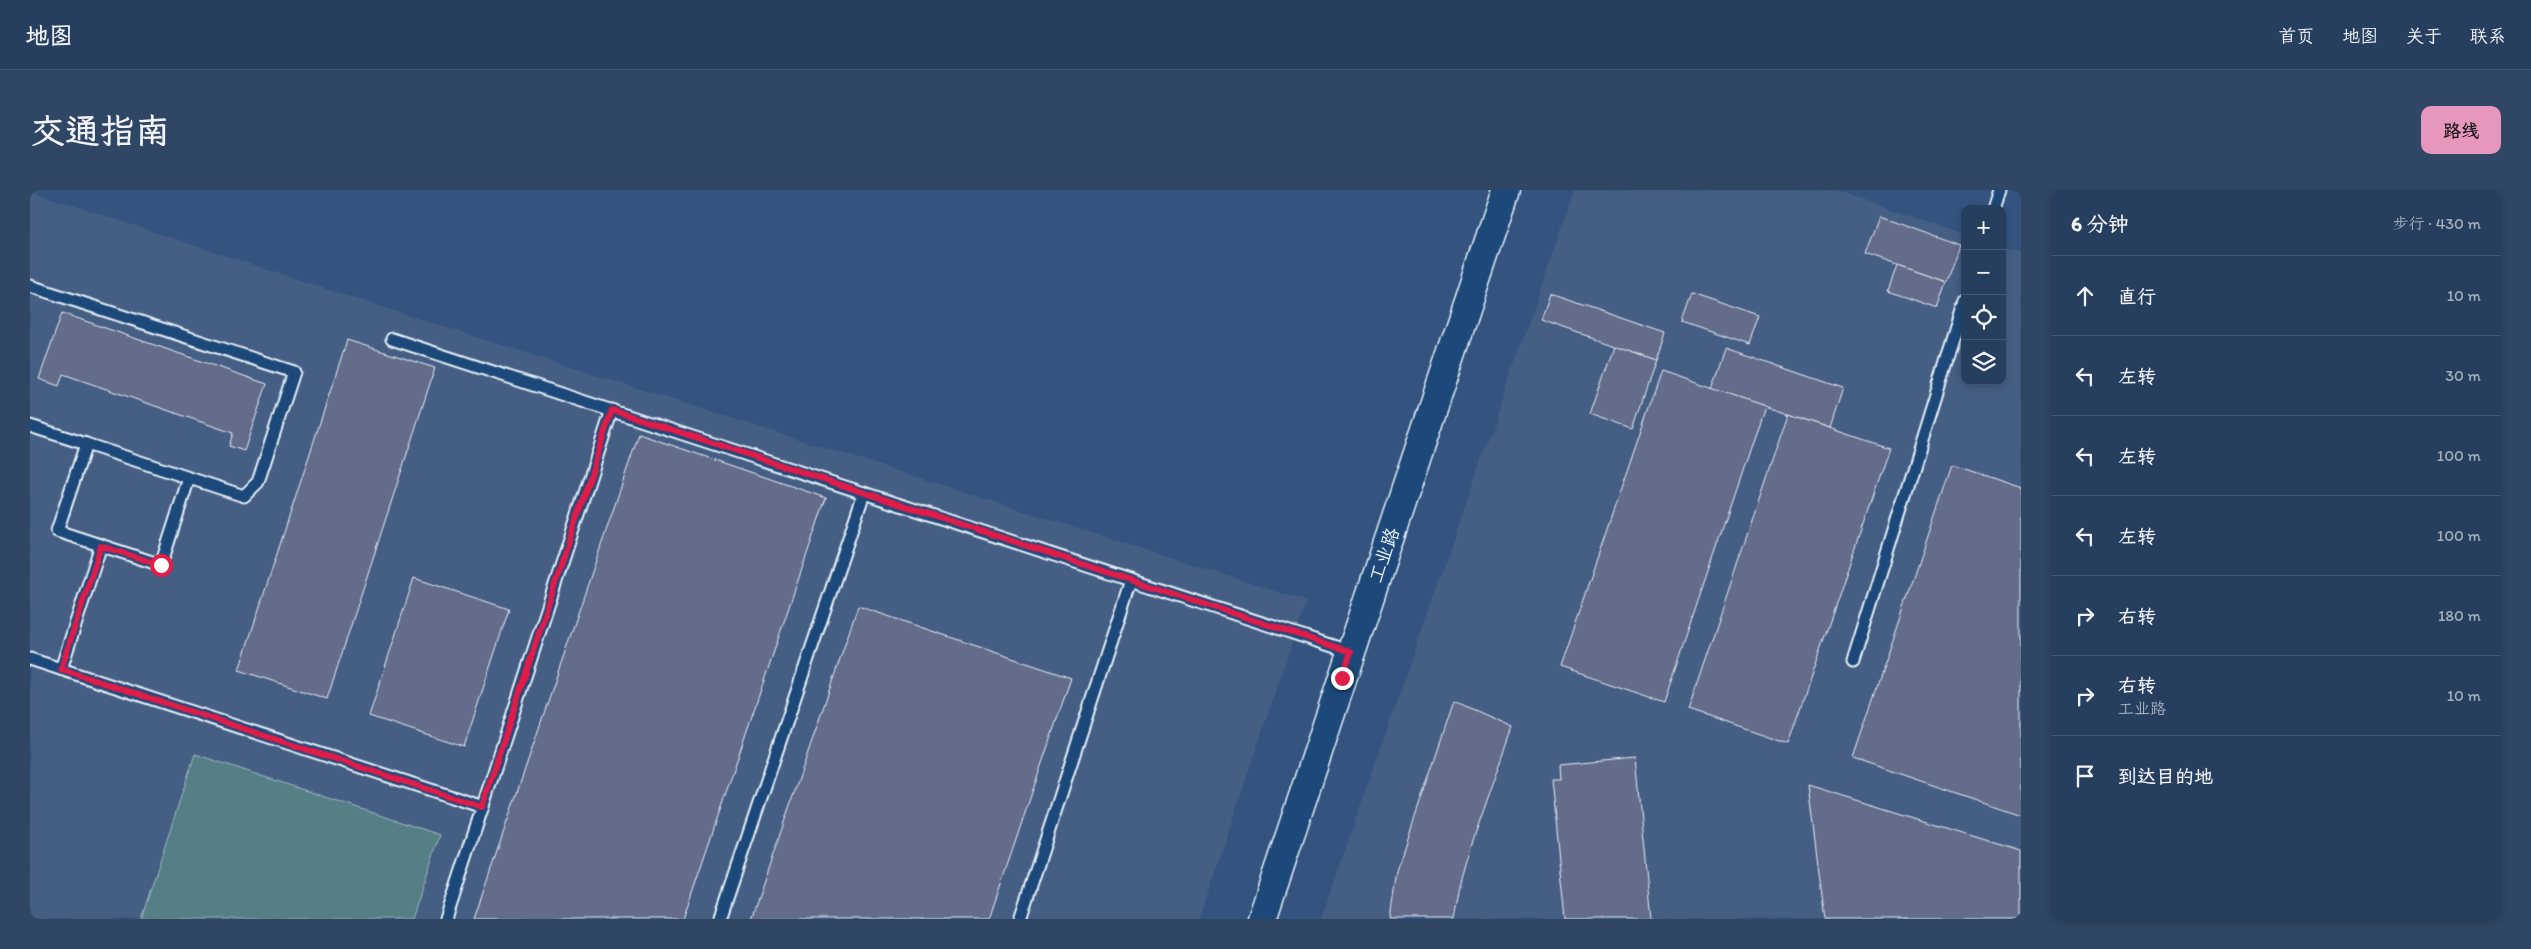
<!DOCTYPE html>
<html lang="zh">
<meta charset="utf-8">
<style>
:root{--surface:#273f5f;--page:#2f4665;--text:#f1f3f6;--muted:#a4afbd;--line:#435874;--accent:#e797bd}
body{margin:0;font-family:Itim,"LXGW WenKai TC",sans-serif;background:var(--page);color:var(--text)}
.controls{position:absolute;right:15px;top:15px;display:grid;overflow:hidden;border-radius:10px;box-shadow:0 2px 8px #0003}
.controls button{width:45px;height:45px;display:grid;place-items:center;padding:0;border:0;border-bottom:1px solid var(--line);background:var(--surface);color:var(--text);font:25px sans-serif}
.stop{position:absolute;width:15px;height:15px;margin:-11px;border:4px solid #e11d48;border-radius:50%;background:#fff}
.stop.end{background:#e11d48;border-color:#fff;box-shadow:0 1px 5px #0008}
.list{margin:0;padding:0;list-style:none}
h2{display:flex;justify-content:space-between;align-items:center;height:65px;margin:0;padding:0 20px;font-size:21px}
h2 small{font-size:16px;font-weight:400;color:var(--muted)}
.list li{display:grid;grid-template-columns:32px 1fr auto;gap:15px;align-items:center;box-sizing:border-box;height:80px;padding:0 20px;border-top:1px solid var(--line)}
.list b{display:block;font-size:19px;white-space:nowrap}
.list p{margin:0;font-size:16px;white-space:nowrap;color:var(--muted)}
.list em{font-size:16px;font-style:normal;color:var(--muted)}
.icon{flex:none;width:28px;height:28px;fill:none;stroke:currentColor;stroke-width:2;stroke-linecap:round;stroke-linejoin:round}
.map{position:relative;flex:none;width:1991px;height:729px;overflow:hidden;border-radius:10px}
header{display:flex;align-items:center;gap:30px;box-sizing:border-box;height:70px;padding:0 25px;background:var(--surface);border-bottom:1px solid var(--line)}
header strong{font-size:24px}
nav{display:flex;gap:28px;margin-inline-start:auto;font-size:18px}
.intro{display:flex;align-items:center;justify-content:space-between;box-sizing:border-box;height:120px;padding:0 30px}
h1{margin:0;font-size:35px}
.button{padding:12px 22px;border-radius:10px;background:var(--accent);color:#111;font-size:18px;font-weight:700}
main{display:flex;gap:30px;padding:0 30px}
aside{flex:1;background:var(--surface);border-radius:10px;box-shadow:0 2px 8px #0003}
.map>svg:first-child{display:block}
.built{fill:#455e84}
.green{fill:#557e85;stroke:#9eb8be}
.building{fill:#646c8a;stroke:#e8f1f8}
.lines{fill:none;stroke-linecap:round;stroke-linejoin:round}
.lane-casing{stroke:#e8f1f8;stroke-width:15}
.secondary-casing{stroke:#e8f1f8;stroke-width:31}
.lane{stroke:#1f4a7a;stroke-width:11}
.secondary{stroke:#1f4a7a;stroke-width:28}
.route{stroke:#e11d48;stroke-width:6}
.labels{text-anchor:middle;dominant-baseline:central;stroke-width:5;stroke-linejoin:round;paint-order:stroke}
.street-label{font-size:19px;fill:#e8f1f8;stroke:#1f4a7a}
</style>
<header>
<strong>地图</strong>
<nav><a>首页</a><a>地图</a><a>关于</a><a>联系</a></nav>
</header>
<div class="intro"><h1>交通指南</h1><a class="button">路线</a></div>
<main>
<div class="map">
<svg width="1991" height="729" viewBox="0 0 1991 729">
<rect width="100%" height="100%" fill="#34547f"/>
<filter id="ink" filterUnits="userSpaceOnUse"><feTurbulence type="fractalNoise" baseFrequency=".02" numOctaves="2"/><feDisplacementMap in="SourceGraphic" scale="10" xChannelSelector="R" yChannelSelector="G"/><feConvolveMatrix kernelMatrix="1 2 1 2 8 2 1 2 1" color-interpolation-filters="sRGB"/></filter>
<g filter="url(#ink)">
<g class="built">
<path d="M1545,0H1804L1935,45V191H1972V58L1991,64V729H1291Z"/>
<path d="M0,1L317,106L1276,411L1169,729H0Z"/>
</g>
<path class="green" d="M165,564L410,645L382,729H111Z"/>
<g class="building">
<path d="M1849,26L1929,55L1916,92L1835,64Z"/>
<path d="M1867,75L1916,92L1907,118L1858,101Z"/>
<path d="M1520,104L1635,143L1626,170L1511,130Z"/>
<path d="M1662,104L1730,127L1720,155L1652,132Z"/>
<path d="M32,123L237,194L214,261L199,256L203,243L33,184L29,196L9,189Z"/>
<path d="M317,150L405,178L297,509L209,480Z"/>
<path d="M1584,155L1626,170L1603,239L1560,224Z"/>
<path d="M1696,158L1813,198L1800,238L1682,199Z"/>
<path d="M1631,181L1734,216L1634,512L1530,477Z"/>
<path d="M1758,224L1859,258L1758,554L1658,520Z"/>
<path d="M609,244L796,308L653,729H444Z"/>
<path d="M1922,275L1991,298V625L1823,568Z"/>
<path d="M384,388L479,419L434,557L339,526Z"/>
<path d="M828,416L1041,488L959,729H721Z"/>
<path d="M1424,511L1483,537L1442,653L1430,695L1424,729H1360L1367,681Z"/>
<path d="M1605,568L1621,729H1535L1521,589H1529L1528,575Z"/>
<path d="M1778,595L1991,661V729H1795Z"/>
</g>
<g class="lines">
<g class="lane-casing">
<g id="lane">
<path d="M1963,19L1969,0"/>
<path d="M0,96L264,182L228,292L214,306L56,254L27,341L131,375L159,288"/>
<path d="M362,149L1321,462"/>
<path d="M0,236L56,254"/>
<path d="M0,469L453,617"/>
<path d="M1823,472L1935,111"/>
<path d="M31,479L71,355"/>
<path d="M416,729L582,220"/>
<path d="M690,729L834,303"/>
<path d="M990,729L1101,390"/>
</g>
</g>
<g class="secondary-casing">
<path id="secondary" d="M1232,729L1476,0"/>
</g>
<use href="#lane" class="lane"/>
<use href="#secondary" class="secondary"/>
</g>
</g>
<g class="lines" filter="url(#ink)">
<path class="route" d="M131,375L71,356L31,479L452,617L582,220L1321,462L1312,488"/>
</g>
<g class="labels">
<g class="street-label">
<text transform="translate(1354 365) rotate(-71)">工业路</text>
</g>
</g>
</svg>
<div class="controls">
<button>+</button>
<button>−</button>
<button><svg class="icon" aria-label="locate" viewBox="0 0 24 24"><circle cx="12" cy="12" r="6"/><path d="M12 2v4M12 18v4M2 12h4M18 12h4"/></svg></button>
<button><svg class="icon" aria-label="layers" viewBox="0 0 24 24"><path d="M12 4l9 5-9 5-9-5zM3 14l9 5 9-5"/></svg></button>
</div>
<div class="stop" style="left:131px;top:375px"></div>
<div class="stop end" style="left:1312px;top:488px"></div>
</div>
<aside>
<h2>6 分钟<small>步行 · 430 m</small></h2>
<ul class="list">
<li><svg class="icon" aria-label="ahead" viewBox="0 0 24 24"><path d="M12 20V5M6 11l6-6 6 6"/></svg><div><b>直行</b></div><em>10 m</em></li>
<li><svg class="icon" aria-label="left" viewBox="0 0 24 24"><path d="M17 20v-9H6M10 6l-5 5 5 5"/></svg><div><b>左转</b></div><em>30 m</em></li>
<li><svg class="icon" aria-label="left" viewBox="0 0 24 24"><path d="M17 20v-9H6M10 6l-5 5 5 5"/></svg><div><b>左转</b></div><em>100 m</em></li>
<li><svg class="icon" aria-label="left" viewBox="0 0 24 24"><path d="M17 20v-9H6M10 6l-5 5 5 5"/></svg><div><b>左转</b></div><em>100 m</em></li>
<li><svg class="icon" aria-label="right" viewBox="0 0 24 24"><path d="M7 20v-9h11M14 6l5 5-5 5"/></svg><div><b>右转</b></div><em>180 m</em></li>
<li><svg class="icon" aria-label="right" viewBox="0 0 24 24"><path d="M7 20v-9h11M14 6l5 5-5 5"/></svg><div><b>右转</b><p>工业路</p></div><em>10 m</em></li>
<li><svg class="icon" aria-label="arrive" viewBox="0 0 24 24"><path d="M6 21V4h12l-3 4 3 4H6"/></svg><div><b>到达目的地</b></div></li>
</ul>
</aside>
</main>
